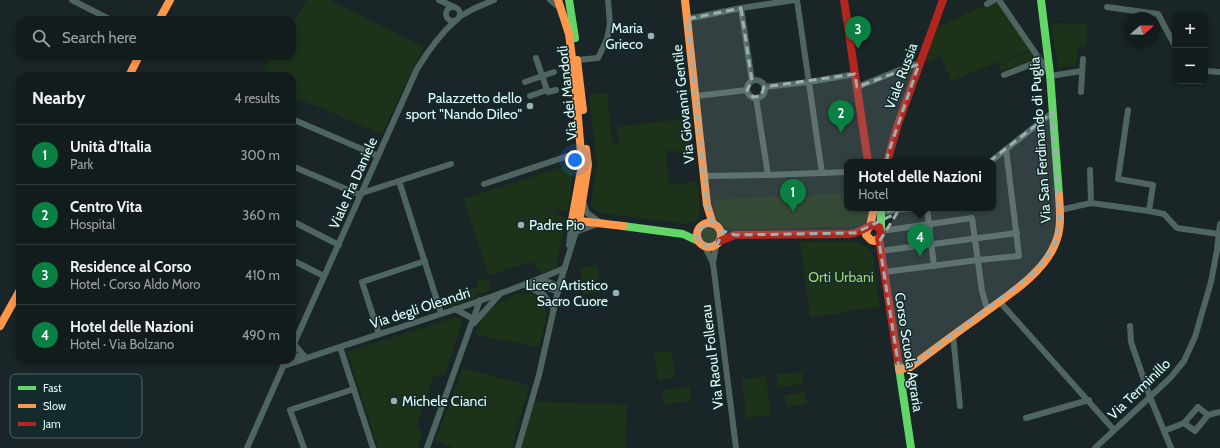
<!DOCTYPE html>
<meta charset="utf-8">
<style>
:root{--surface:#131c1c;--page:#1c2525;--text:#f1f3f6;--muted:#9da1a3;--line:#323a3b;--accent:#0b8043}
body{margin:0;font-family:Cabin,sans-serif;background:var(--page);color:var(--text)}
.controls{position:absolute;right:12px;top:12px;display:grid;overflow:hidden;border-radius:8px;box-shadow:0 2px 6px #0003}
.controls button{width:36px;height:36px;display:grid;place-items:center;padding:0;border:0;border-bottom:1px solid var(--line);background:var(--surface);color:var(--text);font:20px sans-serif}
.compass{position:absolute;left:1124px;top:12px;width:36px;height:36px;border-radius:50%;background:var(--surface);box-shadow:0 2px 6px #0003;rotate:70deg}
.you{position:absolute;left:575px;top:160px;width:14px;height:14px;margin:-10px;border:3px solid #fff;border-radius:50%;background:#1a73e8;box-shadow:0 0 0 6px #1a73e833}
.badge{display:grid;place-items:center;width:26px;height:26px;border-radius:50%;background:var(--accent);color:#fff;font-size:13px;font-weight:700}
.pin{position:absolute;translate:-50% -33px;filter:drop-shadow(0 1px 2px #0008)}
.pin::after{content:'';position:absolute;top:21px;width:14px;height:12px;background:inherit;clip-path:polygon(0 0,100% 0,50% 100%)}
.popup{position:absolute;left:844px;top:159px;width:152px;height:52px;box-sizing:border-box;display:grid;place-content:center;border-radius:8px;background:var(--surface);filter:drop-shadow(0 1px 3px #0005);font-size:13px;white-space:nowrap;color:var(--muted)}
.popup b{font-size:15px;color:var(--text)}
.popup::after{content:'';position:absolute;left:50%;top:100%;margin-left:-8px;border:8px solid transparent;border-top-color:var(--surface)}
.list{margin:0;padding:0;list-style:none}
h2{display:flex;justify-content:space-between;align-items:center;height:52px;margin:0;padding:0 16px;font-size:17px}
h2 small{font-size:13px;font-weight:400;color:var(--muted)}
.list li{display:grid;grid-template-columns:26px 1fr auto;gap:12px;align-items:center;box-sizing:border-box;height:60px;padding:0 16px;border-top:1px solid var(--line)}
.list b{display:block;font-size:15px;white-space:nowrap}
.list p{margin:0;font-size:13px;white-space:nowrap;color:var(--muted)}
.list em{font-size:13px;font-style:normal;color:var(--muted)}
.icon{flex:none;width:22px;height:22px;fill:none;stroke:currentColor;stroke-width:2;stroke-linecap:round;stroke-linejoin:round}
.map{position:relative;flex:none;width:1220px;height:448px;overflow:hidden}
.search{position:absolute;background:var(--surface);box-shadow:0 2px 6px #0003;left:16px;top:16px;width:280px;height:44px;display:flex;align-items:center;gap:10px;box-sizing:border-box;padding:0 14px;border-radius:12px;color:var(--muted);font-size:15px}
.panel{position:absolute;background:var(--surface);box-shadow:0 2px 6px #0003;left:16px;top:72px;width:280px;height:292px;border-radius:12px}
.map>svg:first-child{display:block}
.green{fill:#1c3219}
.lines{fill:none;stroke-linecap:round;stroke-linejoin:round}
.street{stroke:#4f6562;stroke-width:6}
.fast{stroke:#63d668;stroke-width:8}
.slow{stroke:#ff974d;stroke-width:8}
.jam{stroke:#b3261e;stroke-width:8}
.marked{fill:#9ab1b0;fill-opacity:0.2;stroke:#9ab1b0;stroke-width:3;stroke-dasharray:8 5;stroke-linejoin:round}
.poi-dot{fill:#9ab1b0;stroke:#142a2b;stroke-width:1.5}
.labels{text-anchor:middle;dominant-baseline:central;stroke-width:3;stroke-linejoin:round;paint-order:stroke}
.poi-label{font-size:14px;fill:#e0fcfb;stroke:#142a2b;text-anchor:end}
.street-label{font-size:14px;fill:#e0fcfb;stroke:#142a2b}
.park-label{font-size:14px;fill:#9ad870;stroke:#142a2b}
.key{fill:#142a2b;stroke:#516969;stroke-width:1}
.key-label{font-size:11px;fill:#e0fcfb}
</style>
<div class="map">
<svg width="1220" height="448" viewBox="0 0 1220 448">
<rect width="100%" height="100%" fill="#192526"/>
<g class="green">
<path d="M307,0H330L424,47L382,134L292,96V76H259L272,56H292V24Z"/>
<path d="M997,1L1030,50L951,81L941,56L924,63L937,27L961,16Z"/>
<path d="M1051,23L1088,24L1085,47L1078,46L1076,65L1058,68Z"/>
<path d="M1030,51L1035,59L1001,72L998,64Z"/>
<path d="M607,93L612,143L619,142L617,127L689,118L693,152L666,151L669,185L697,182L700,214L697,221L688,224L603,214L594,210L591,205L597,166L589,95Z"/>
<path d="M574,163L568,210H556V215L566,217L557,265L554,270L542,273L531,262L489,275L463,199Z"/>
<path d="M847,193V208H871L868,219L858,226L734,230C717,223 715,217 713,200Z"/>
<circle cx="709" cy="235" r="7"/>
<path d="M853,241C864,244 870,248 875,259L874,262L880,307L810,317L800,242Z"/>
<path d="M597,265L601,292L583,294L580,267Z"/>
<path d="M487,278L491,290L476,295L477,298L446,308L443,298L478,286L477,281Z"/>
<path d="M524,293C535,294 541,296 547,305L546,320L539,347L475,335C478,329 480,322 483,317C493,304 508,296 524,293Z"/>
<path d="M456,317L463,320L445,374L434,376L417,425L423,434L418,448H378L347,352Z"/>
<path d="M672,351L675,378L658,380L654,353Z"/>
<path d="M463,368L529,386L512,448H454L435,440Z"/>
<path d="M802,372L804,384L778,387L776,375Z"/>
<path d="M766,376L771,415L746,418L742,379Z"/>
<path d="M690,387L692,401L664,404L662,390Z"/>
<path d="M805,392L807,404L786,407L784,395Z"/>
<path d="M534,401L627,405L625,448H521Z"/>
</g>
<g class="lines">
<g class="street">
<path d="M72,0L111,20"/>
<path d="M439,0L454,7"/>
<path d="M550,0L561,9"/>
<path d="M797,0L822,173"/>
<path d="M999,0L1049,73"/>
<path d="M987,4L994,0"/>
<path d="M1107,7L1158,14L1175,46"/>
<circle cx="453" cy="14" r="7"/>
<path d="M741,8L752,81"/>
<path d="M459,17L473,9L494,0"/>
<path d="M687,19L741,8L795,0"/>
<path d="M536,58L547,90"/>
<path d="M577,60L598,58L607,39L610,24L608,0"/>
<path d="M1205,71L1220,72"/>
<path d="M1004,75L1040,61"/>
<path d="M1050,76L1082,71"/>
<circle cx="756" cy="89" r="9"/>
<path d="M525,82L554,72"/>
<path d="M764,87L809,82L855,74"/>
<path d="M857,87L912,65L919,64"/>
<path d="M1081,92L1083,59"/>
<path d="M530,96L547,90L548,92L556,90"/>
<path d="M696,96L747,90"/>
<path d="M756,98L768,175"/>
<path d="M1128,110L1118,179L1153,185L1149,211"/>
<path d="M292,119L378,156"/>
<path d="M990,162L1053,112"/>
<path d="M292,166L360,195"/>
<path d="M1090,170L1091,203"/>
<path d="M705,176L768,175L847,172"/>
<path d="M399,181L441,313"/>
<path d="M484,184L583,151"/>
<path d="M362,193L451,164"/>
<path d="M583,202L587,213L601,223"/>
<path d="M927,208L934,266"/>
<path d="M1060,210L1091,203L1149,211L1164,214L1177,228L1219,234"/>
<path d="M881,212L912,208"/>
<path d="M292,221L339,245"/>
<path d="M881,231L972,218L982,291L986,305L989,309"/>
<path d="M575,232L598,224"/>
<path d="M569,245L572,220"/>
<path d="M716,245L713,263L736,448"/>
<path d="M705,247L713,263"/>
<path d="M880,251L1017,233"/>
<path d="M292,260L324,276"/>
<path d="M884,272L978,260L1019,256L1006,149"/>
<path d="M540,279L559,286"/>
<path d="M533,282L558,292"/>
<path d="M525,285L544,295L554,309"/>
<path d="M999,301L1114,430"/>
<path d="M455,309L470,317"/>
<path d="M474,323L500,294"/>
<path d="M1130,326L1131,342L1150,397L1171,448"/>
<path d="M379,334L362,282L425,261"/>
<path d="M953,335L960,406"/>
<path d="M294,344L306,358"/>
<path d="M340,347L373,448"/>
<path d="M292,348L417,69C428,51 440,34 456,20"/>
<path d="M292,355L304,358"/>
<path d="M284,366C377,333 474,307 565,268"/>
<path d="M1208,415L1220,412"/>
<path d="M1026,418L1089,400"/>
<path d="M1164,431L1184,423L1198,407L1208,415L1195,431L1184,423"/>
<path d="M247,448L286,360"/>
<path d="M304,448L290,410L354,389"/>
<path d="M427,448L480,300"/>
<path d="M518,448L539,375L559,286L579,222"/>
<path d="M1095,448L1150,397L1171,377L1184,361L1195,337L1211,282L1217,250L1220,224"/>
</g>
<g class="fast">
<path d="M569,0L575,38"/>
<path d="M1041,0L1050,74L1059,195"/>
<path d="M881,208V231"/>
<path d="M623,226L683,234L698,241"/>
<path d="M898,361L911,448"/>
</g>
<g class="slow">
<path d="M558,0L569,34L575,82L582,165L572,220L623,226"/>
<path d="M685,0L707,205L713,224"/>
<path d="M159,20L170,0"/>
<path d="M577,60L583,110"/>
<path d="M129,76L139,56"/>
<path d="M874,208L870,226L867,230L866,235L871,240L875,241L879,238"/>
<path d="M579,222L588,165L586,149"/>
<circle cx="709" cy="235" r="12"/>
<path d="M0,326L20,290"/>
<path d="M899,369L909,368C931,352 953,335 976,319C1002,299 1043,275 1055,244C1062,229 1060,211 1059,195"/>
</g>
<g class="jam">
<path d="M844,0L868,162"/>
<path d="M887,162L898,124L943,0"/>
<path d="M720,241L735,235L849,234L855,233L872,225L879,227L881,233L879,238L898,361"/>
</g>
</g>
<path class="marked" d="M741,8L752,81L747,90L753,97L761,96L764,87L855,74L857,87L919,64L888,154L883,181L881,212L937,202L1053,112L1060,223L1054,247L1035,272L909,368L899,369L879,242L897,213L855,233L735,235L723,231L718,243L711,247L702,245L697,238L698,230L712,222L707,205L687,19Z"/>
<g class="poi-dot">
<circle cx="651" cy="36" r="4"/>
<circle cx="530" cy="106" r="4"/>
<circle cx="521" cy="225" r="4"/>
<circle cx="616" cy="293" r="4"/>
<circle cx="394" cy="401" r="4"/>
</g>
<g class="labels">
<g class="poi-label">
<text x="643" y="28">Maria<tspan x="643" dy="16">Grieco</tspan></text>
<text x="522" y="98">Palazzetto dello<tspan x="522" dy="16">sport "Nando Dileo"</tspan></text>
<text x="529" y="225" text-anchor="start">Padre Pio</text>
<text x="608" y="285">Liceo Artistico<tspan x="608" dy="16">Sacro Cuore</tspan></text>
<text x="402" y="401" text-anchor="start">Michele Cianci</text>
</g>
<g class="street-label">
<text transform="translate(901 76) rotate(-70)">Viale Russia</text>
<text transform="translate(567 93) rotate(-96)">Via dei Mandorli</text>
<text transform="translate(683 104) rotate(-96)">Via Giovanni Gentile</text>
<text transform="translate(1040 140) rotate(-94)">Via San Ferdinando di Puglia</text>
<text transform="translate(353 183) rotate(-66)">Viale Fra Daniele</text>
<text transform="translate(420 308) rotate(-18)">Via degli Oleandri</text>
<text transform="translate(909 352) rotate(81)">Corso Scuola Agraria</text>
<text transform="translate(712 357) rotate(-97)">Via Raoul Follerau</text>
<text transform="translate(1139 389) rotate(-44)">Via Terminillo</text>
</g>
<g class="park-label">
<text x="841" y="277">Orti Urbani</text>
</g>
</g>
<rect x="10" y="374" width="132" height="64" rx="6" class="key"/>
<rect x="18" y="386" width="18" height="4" fill="#63d668"/>
<rect x="18" y="404" width="18" height="4" fill="#ff974d"/>
<rect x="18" y="422" width="18" height="4" fill="#b3261e"/>
<g class="key-label">
<text x="43" y="392">Fast</text>
<text x="43" y="410">Slow</text>
<text x="43" y="428">Jam</text>
</g>
</svg>
<div class="controls">
<button>+</button>
<button>−</button>
</div>
<svg class="compass" viewBox="-18 -18 36 36"><path d="M0-13l5 13h-10z" fill="#e53935"/><path d="M0 13l5-13h-10z" fill="#9da1a3"/></svg>
<div class="you"></div>
<div class="pin badge" style="left:793px;top:212px">1</div>
<div class="pin badge" style="left:841px;top:133px">2</div>
<div class="pin badge" style="left:858px;top:49px">3</div>
<div class="pin badge" style="left:920px;top:257px">4</div>
<div class="popup"><b>Hotel delle Nazioni</b>Hotel</div>
<div class="search"><svg class="icon" aria-label="search" viewBox="0 0 24 24"><circle cx="10" cy="10" r="6"/><path d="M15 15l6 6"/></svg>Search here</div>
<section class="panel">
<h2>Nearby<small>4 results</small></h2>
<ul class="list">
<li><span class="badge">1</span><div><b>Unità d'Italia</b><p>Park</p></div><em>300 m</em></li>
<li><span class="badge">2</span><div><b>Centro Vita</b><p>Hospital</p></div><em>360 m</em></li>
<li><span class="badge">3</span><div><b>Residence al Corso</b><p>Hotel · Corso Aldo Moro</p></div><em>410 m</em></li>
<li><span class="badge">4</span><div><b>Hotel delle Nazioni</b><p>Hotel · Via Bolzano</p></div><em>490 m</em></li>
</ul>
</section>
</div>
